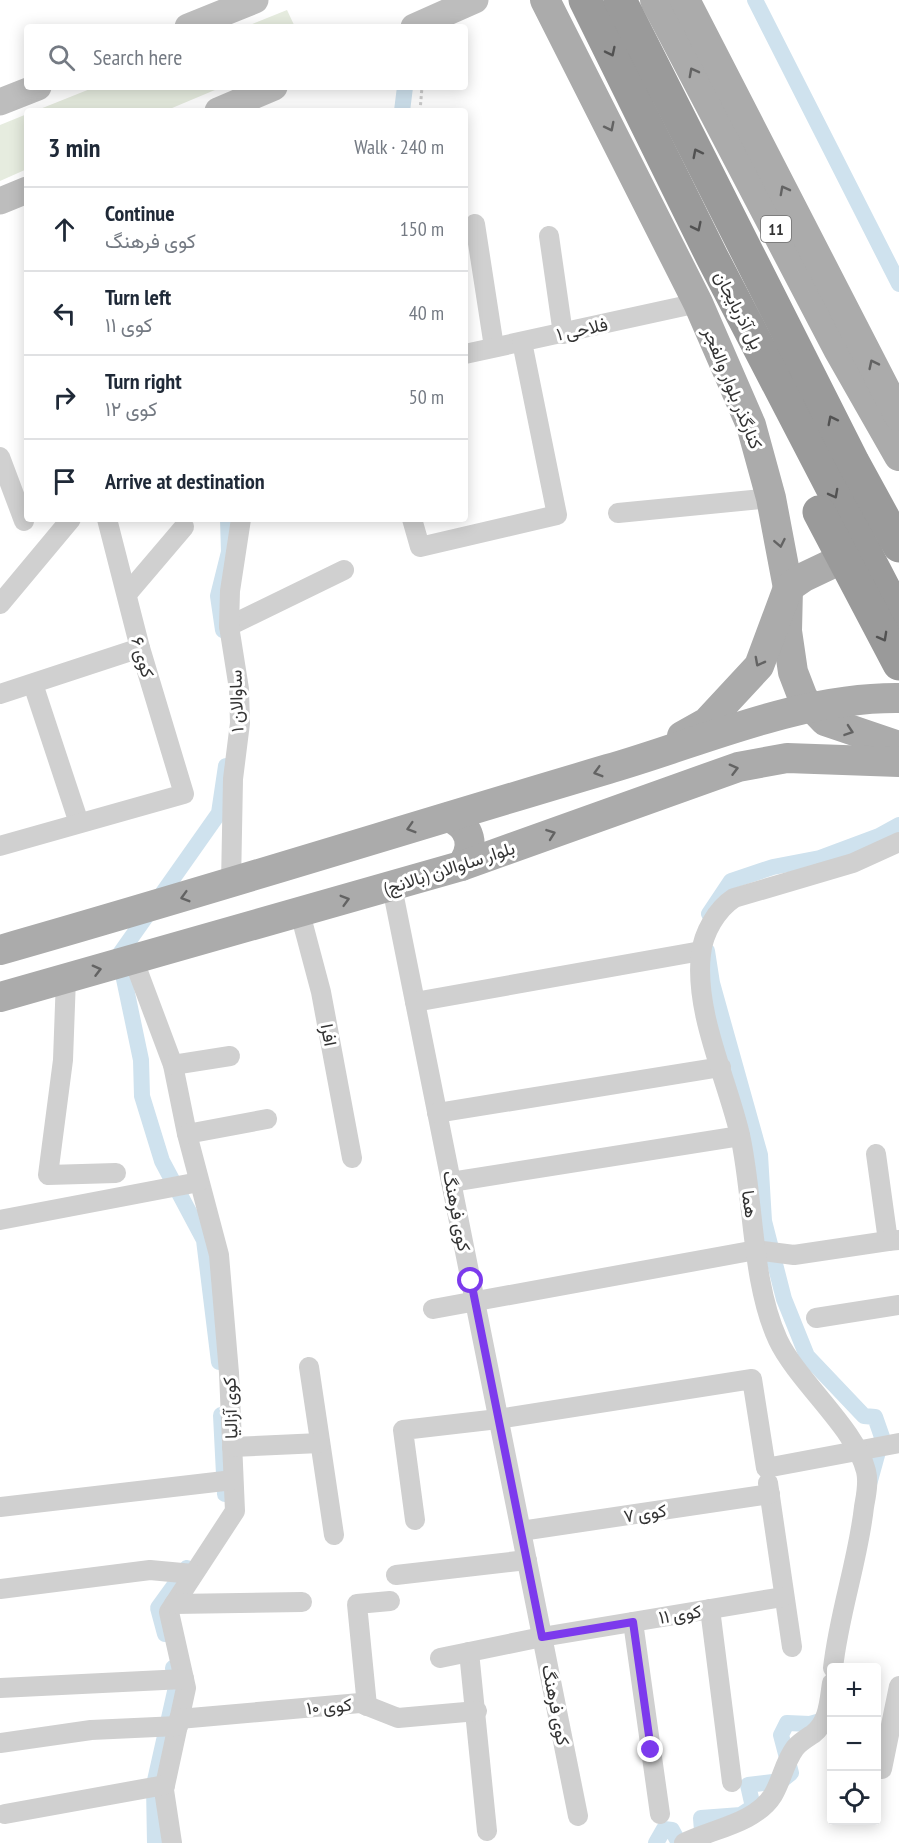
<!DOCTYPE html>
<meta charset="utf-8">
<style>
:root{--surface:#fff;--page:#f2f2f3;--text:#1f2937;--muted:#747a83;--line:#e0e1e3}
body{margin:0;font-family:"PT Sans Narrow",Vazirmatn,sans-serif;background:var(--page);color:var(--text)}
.controls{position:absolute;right:18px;bottom:18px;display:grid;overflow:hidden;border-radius:6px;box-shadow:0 3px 15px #0003}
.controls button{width:54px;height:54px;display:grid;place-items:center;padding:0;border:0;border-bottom:2px solid var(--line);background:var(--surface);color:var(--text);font:30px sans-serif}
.stop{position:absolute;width:18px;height:18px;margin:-14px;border:4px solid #7c3aed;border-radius:50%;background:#fff}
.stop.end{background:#7c3aed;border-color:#fff;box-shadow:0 2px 6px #0008}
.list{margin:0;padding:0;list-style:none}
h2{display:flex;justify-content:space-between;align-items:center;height:78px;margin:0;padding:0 24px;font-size:26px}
h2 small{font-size:20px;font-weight:400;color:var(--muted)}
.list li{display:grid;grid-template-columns:39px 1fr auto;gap:18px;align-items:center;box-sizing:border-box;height:84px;padding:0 24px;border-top:2px solid var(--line)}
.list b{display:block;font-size:22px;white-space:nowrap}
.list p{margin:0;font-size:20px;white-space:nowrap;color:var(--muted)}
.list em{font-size:20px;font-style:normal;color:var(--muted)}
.icon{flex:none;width:33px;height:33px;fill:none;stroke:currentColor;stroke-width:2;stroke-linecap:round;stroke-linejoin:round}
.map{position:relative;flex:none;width:899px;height:1843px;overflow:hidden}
.search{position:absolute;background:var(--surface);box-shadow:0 3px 15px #0003;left:24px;top:24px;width:444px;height:66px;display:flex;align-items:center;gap:15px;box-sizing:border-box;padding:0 21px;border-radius:6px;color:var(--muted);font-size:22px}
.panel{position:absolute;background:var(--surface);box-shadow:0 3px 15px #0003;left:24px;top:108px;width:444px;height:414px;border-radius:6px}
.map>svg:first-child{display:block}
.green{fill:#e6ecdf}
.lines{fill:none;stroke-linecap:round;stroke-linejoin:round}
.canal{stroke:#cfe2ee;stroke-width:16}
.path{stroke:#cdcdcd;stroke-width:3;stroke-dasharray:3 3;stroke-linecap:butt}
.street{stroke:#d0d0d0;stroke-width:20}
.secondary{stroke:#bdbdbd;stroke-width:27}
.primary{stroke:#ababab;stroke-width:30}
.highway{stroke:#9a9a9a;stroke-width:33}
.oneway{stroke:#525252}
.oneway2{stroke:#636363}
.route{stroke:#7c3aed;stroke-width:8}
.labels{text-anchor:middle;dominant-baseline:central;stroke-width:6;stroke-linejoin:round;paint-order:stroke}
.shield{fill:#fff;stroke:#707070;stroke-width:1.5}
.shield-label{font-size:16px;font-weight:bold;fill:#333}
.street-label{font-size:18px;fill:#333;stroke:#fff}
</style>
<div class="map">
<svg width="899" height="1843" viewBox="0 0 899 1843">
<rect width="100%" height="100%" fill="#fff"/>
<g class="green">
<path d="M287,10L295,27H245Z"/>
<path d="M95,87H222L165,111H35Z"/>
<path d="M27,114V169L0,181V125Z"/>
</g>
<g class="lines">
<g class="canal">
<path d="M755,0L899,284"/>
<path d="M402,111L405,87"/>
<path d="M223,630L218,596L229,552L228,519"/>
<path d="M709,914L731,881L773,867L820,858L879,836L899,825"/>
<path d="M707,951L712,983L760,1155L764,1221L784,1299L807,1356L864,1416L875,1417L882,1437L869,1484"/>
<path d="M219,1362L204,1240L162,1161L142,1096L141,1060L119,955L219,813L226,766"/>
<path d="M221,1415L225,1494"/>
<path d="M165,1634L158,1608L187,1568"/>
<path d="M155,1843L154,1785L176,1687L173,1668"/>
<path d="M656,1843L664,1829L672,1830L679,1843"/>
<path d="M703,1843L701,1818L741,1815L753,1807L748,1785L781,1781L791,1773L781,1735L787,1723L810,1724L831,1718"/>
</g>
<path class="path" d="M420,111L422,87"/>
<g class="street">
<path d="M475,224L494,347"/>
<path d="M549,236L563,334"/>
<path d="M465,354L698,303"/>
<path d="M0,457L24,521"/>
<path d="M618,513L771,498"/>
<path d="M412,519L420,547L557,515L522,342"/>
<path d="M127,594L184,527"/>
<path d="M0,604L71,519"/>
<path d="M229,626L344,570"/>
<path d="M33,684L79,823"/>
<path d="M0,694L140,648"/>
<path d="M0,846L184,794L140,648L107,519"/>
<path d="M231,884L233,779L240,723L239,689L229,626L230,591L241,519"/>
<path d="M392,887L578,1816"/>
<path d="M300,913L321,992L352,1158"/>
<path d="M134,961L173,1065L187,1134L219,1255L229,1373L235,1511L169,1612L186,1688L164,1790L172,1843"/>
<path d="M66,978L63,1060L48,1175L116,1173"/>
<path d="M415,1002L701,951"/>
<path d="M173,1065L230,1056"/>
<path d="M437,1113L721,1067"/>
<path d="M187,1134L267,1119"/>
<path d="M876,1154L888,1241L899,1240"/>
<path d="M451,1182L740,1136"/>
<path d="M0,1220L199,1182"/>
<path d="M433,1309L756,1250L794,1255L888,1241"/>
<path d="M816,1318L899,1305"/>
<path d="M309,1367L334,1535"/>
<path d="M232,1447L320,1443"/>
<path d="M768,1483L792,1647"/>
<path d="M0,1507L233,1480"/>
<path d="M415,1520L403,1430L498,1419L752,1379L766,1468L899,1443"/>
<path d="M521,1531L770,1494"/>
<path d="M396,1575L527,1560"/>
<path d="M0,1589L150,1570L193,1574"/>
<path d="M174,1604L302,1602"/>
<path d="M710,1609L732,1782"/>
<path d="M633,1622L660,1814"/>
<path d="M469,1652L487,1831"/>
<path d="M440,1658L542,1637L783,1597"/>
<path d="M833,1668C839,1613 858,1561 864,1507C866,1495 869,1483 866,1471C856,1429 798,1382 778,1340C751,1282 754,1198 740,1135C727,1079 694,1012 701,954C703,933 717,909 734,898L853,863L899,842"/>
<path d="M0,1688L184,1679"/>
<path d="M367,1706L357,1604L390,1601"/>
<path d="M179,1719L360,1703L398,1718L477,1711"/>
<path d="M0,1743L91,1730L178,1726"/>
<path d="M882,1769L899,1686"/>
<path d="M5,1814L165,1785"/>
<path d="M684,1843C712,1829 756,1823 773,1795C782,1780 784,1763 795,1748C800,1742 807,1738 813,1734C829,1721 829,1702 832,1683"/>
</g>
<g class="secondary">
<path d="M188,27L255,0"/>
<path d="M414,27L475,0"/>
<path d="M0,102L38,87"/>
<path d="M218,111L274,87"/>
<path d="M0,201L27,190"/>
</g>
<g class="primary">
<path d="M545,0L698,303L751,425L771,498L788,588L787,631L793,672L803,698L825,721L899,746"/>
<path d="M655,0L838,349L899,456"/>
<path d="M685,0L899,416"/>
<path d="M682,736L707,722L759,666L788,588L804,577L844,558L867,551"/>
<path d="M449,817C471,827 476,846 461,866"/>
<path d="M0,950C204,892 405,829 608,769C702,742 799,697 899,698"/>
<path d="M0,997L461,866L738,767L787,758L899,762"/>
</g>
<g class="highway">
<path d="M585,0L712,257L899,617"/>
<path d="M620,0L853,462L899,546"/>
<path d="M819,512L899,664"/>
</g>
</g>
<defs><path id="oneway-chevron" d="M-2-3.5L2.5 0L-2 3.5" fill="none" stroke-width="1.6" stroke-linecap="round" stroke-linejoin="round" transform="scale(1.5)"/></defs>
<g class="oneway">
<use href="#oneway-chevron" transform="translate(611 52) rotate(64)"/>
<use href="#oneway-chevron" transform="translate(697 153) rotate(-117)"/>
<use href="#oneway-chevron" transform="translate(697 227) rotate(64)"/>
<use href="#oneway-chevron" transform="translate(832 420) rotate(-117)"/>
<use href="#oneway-chevron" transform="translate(834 494) rotate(62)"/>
<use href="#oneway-chevron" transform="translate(883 637) rotate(61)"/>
</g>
<g class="oneway2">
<use href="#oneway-chevron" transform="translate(693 72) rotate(-118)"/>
<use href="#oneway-chevron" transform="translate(610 127) rotate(63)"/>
<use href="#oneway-chevron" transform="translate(784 190) rotate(-118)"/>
<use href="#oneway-chevron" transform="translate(873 364) rotate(-116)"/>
<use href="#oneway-chevron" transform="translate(780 543) rotate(79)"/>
<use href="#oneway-chevron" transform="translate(759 662) rotate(118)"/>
<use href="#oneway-chevron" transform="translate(849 731) rotate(19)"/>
<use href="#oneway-chevron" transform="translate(734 769) rotate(-15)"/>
<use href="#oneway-chevron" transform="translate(598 772) rotate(164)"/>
<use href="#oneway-chevron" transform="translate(411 828) rotate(163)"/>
<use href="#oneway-chevron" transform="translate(551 834) rotate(-20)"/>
<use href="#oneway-chevron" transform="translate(185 897) rotate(164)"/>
<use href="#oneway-chevron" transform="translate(345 900) rotate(-16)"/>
<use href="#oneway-chevron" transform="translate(97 970) rotate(-15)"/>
</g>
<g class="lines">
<path class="route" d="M471,1281L542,1637L633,1622L651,1750"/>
</g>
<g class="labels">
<rect class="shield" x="761" y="216" width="30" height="26" rx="4.5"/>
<g class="shield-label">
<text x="776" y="229">11</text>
</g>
<g class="street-label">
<text transform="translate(739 310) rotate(63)">پل آذربایجان</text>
<text transform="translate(582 329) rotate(-12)">فلاحی ۱</text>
<text transform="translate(733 388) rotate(68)">کنارگذر بلوار والفجر</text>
<text transform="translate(143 657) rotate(74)">کوی ۶</text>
<text transform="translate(236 701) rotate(-92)">ساوالان ۱</text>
<text transform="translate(449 868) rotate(-18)">بلوار ساوالان (بالانج)</text>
<text transform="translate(329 1035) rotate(79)">افرا</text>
<text transform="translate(750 1204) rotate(82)">هما</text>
<text transform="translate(457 1211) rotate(79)">کوی فرهنگ</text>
<text transform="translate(230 1408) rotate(-92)">کوی آزالیا</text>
<text transform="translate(645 1513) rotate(-8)">کوی ۷</text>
<text transform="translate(680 1614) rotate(-9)">کوی ۱۱</text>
<text transform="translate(556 1705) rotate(79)">کوی فرهنگ</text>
<text transform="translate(329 1706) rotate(-5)">کوی ۱۰</text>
</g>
</g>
</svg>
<div class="controls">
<button>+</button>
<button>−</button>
<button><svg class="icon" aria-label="locate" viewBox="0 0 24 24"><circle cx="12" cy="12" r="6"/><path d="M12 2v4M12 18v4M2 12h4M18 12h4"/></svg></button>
</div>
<div class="stop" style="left:471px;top:1281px"></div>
<div class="stop end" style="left:651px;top:1750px"></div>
<div class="search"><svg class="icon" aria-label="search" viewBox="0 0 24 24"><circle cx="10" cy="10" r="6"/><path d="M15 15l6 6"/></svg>Search here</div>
<section class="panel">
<h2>3 min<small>Walk · 240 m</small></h2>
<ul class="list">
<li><svg class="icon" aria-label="ahead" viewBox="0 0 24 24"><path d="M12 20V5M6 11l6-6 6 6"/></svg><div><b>Continue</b><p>کوی فرهنگ</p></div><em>150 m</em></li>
<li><svg class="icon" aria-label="left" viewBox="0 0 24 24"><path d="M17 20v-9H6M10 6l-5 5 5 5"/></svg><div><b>Turn left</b><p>کوی ۱۱</p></div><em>40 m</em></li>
<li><svg class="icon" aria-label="right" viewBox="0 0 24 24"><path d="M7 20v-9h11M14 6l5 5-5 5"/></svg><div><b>Turn right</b><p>کوی ۱۲</p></div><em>50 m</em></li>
<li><svg class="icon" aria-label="arrive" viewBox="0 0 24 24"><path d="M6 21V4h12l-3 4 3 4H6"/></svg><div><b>Arrive at destination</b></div></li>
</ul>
</section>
</div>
